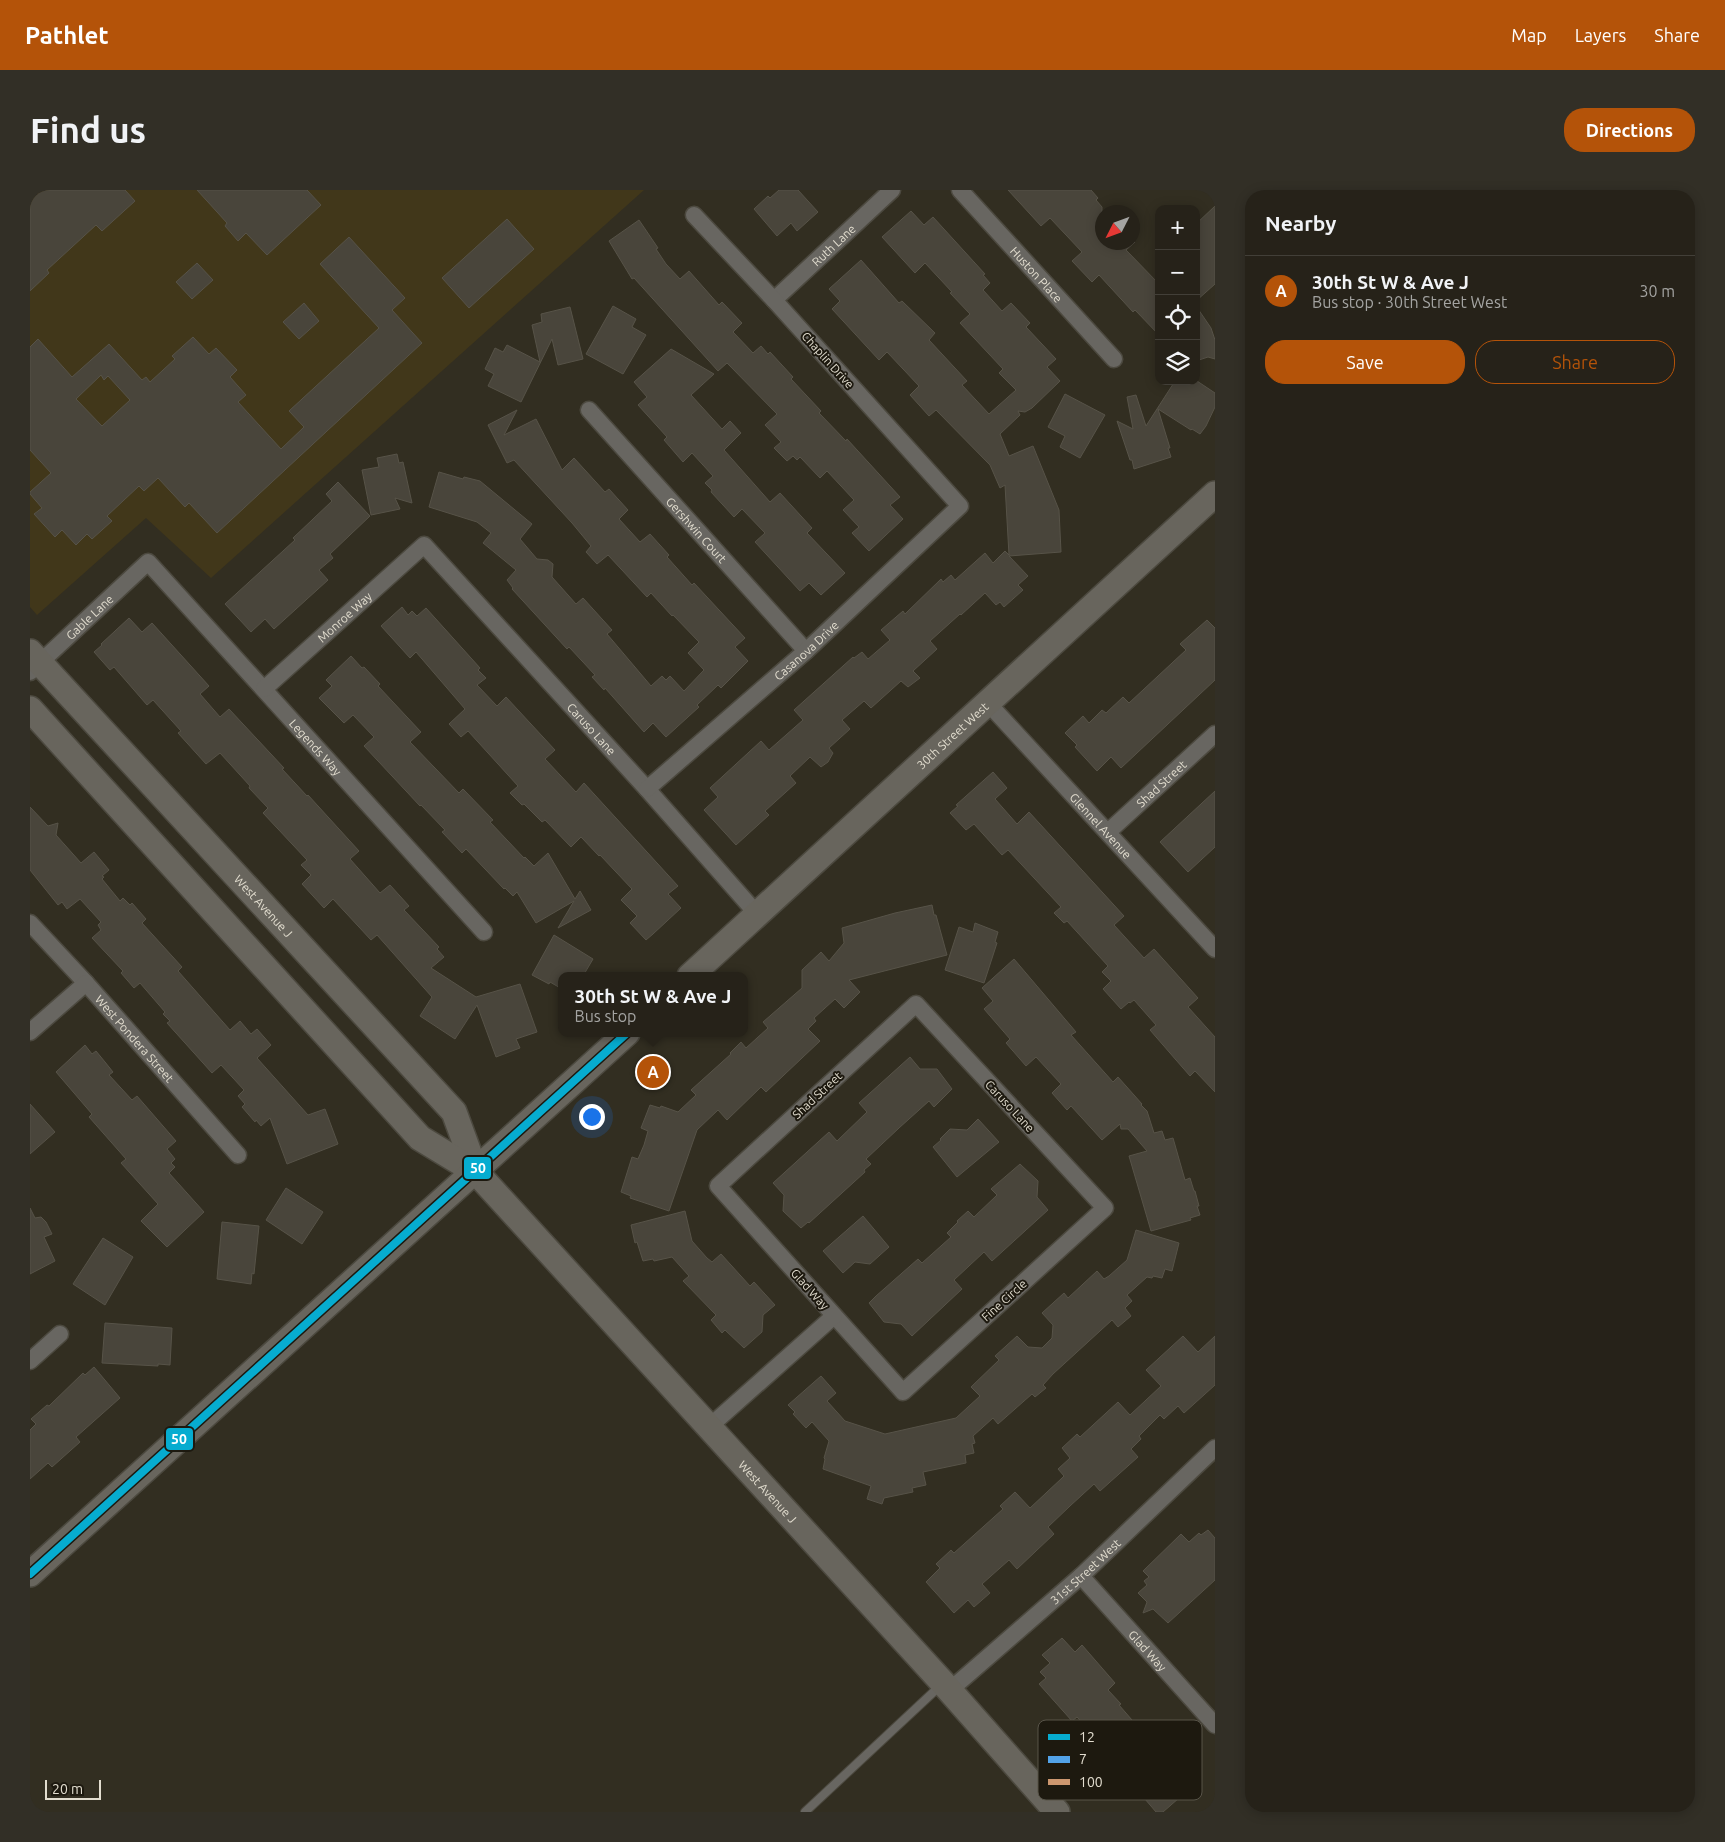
<!DOCTYPE html>
<meta charset="utf-8">
<style>
:root{--surface:#262219;--page:#322f26;--text:#f1f3f6;--muted:#a4a4a2;--line:#423f38;--accent:#b45309}
body{margin:0;font-family:Ubuntu,sans-serif;background:var(--page);color:var(--text)}
.controls{position:absolute;right:15px;top:15px;display:grid;overflow:hidden;border-radius:10px;box-shadow:0 2px 12px #0003}
.controls button{width:45px;height:45px;display:grid;place-items:center;padding:0;border:0;border-bottom:1px solid var(--line);background:var(--surface);color:var(--text);font:25px sans-serif}
.compass{position:absolute;left:1065px;top:15px;width:45px;height:45px;border-radius:50%;background:var(--surface);box-shadow:0 2px 12px #0003;rotate:228deg}
.scale{position:absolute;left:15px;bottom:12px;width:56px;box-sizing:border-box;padding-left:5px;border:2px solid #e2ddcf;border-top:0;font-size:14px;line-height:18px;white-space:nowrap;color:#e2ddcf;-webkit-text-stroke:4px #1d190f;paint-order:stroke}
.you{position:absolute;left:561px;top:926px;width:18px;height:18px;margin:-12px;border:4px solid #fff;border-radius:50%;background:#1a73e8;box-shadow:0 0 0 8px #1a73e833}
.badge{display:grid;place-items:center;width:32px;height:32px;border-radius:50%;background:var(--accent);color:#fff;font-size:16px;font-weight:700}
.pin{position:absolute;translate:-50% -50%;border:2px solid #fff;box-shadow:0 1px 5px #0006}
.popup{position:absolute;left:528px;top:782px;width:190px;height:65px;box-sizing:border-box;display:grid;place-content:center;border-radius:10px;background:var(--surface);filter:drop-shadow(0 1px 4px #0005);font-size:16px;white-space:nowrap;color:var(--muted)}
.popup b{font-size:19px;color:var(--text)}
.popup::after{content:'';position:absolute;left:50%;top:100%;margin-left:-10px;border:10px solid transparent;border-top-color:var(--surface)}
.list{margin:0;padding:0;list-style:none}
h2{display:flex;justify-content:space-between;align-items:center;height:65px;margin:0;padding:0 20px;font-size:21px}
h2 small{font-size:16px;font-weight:400;color:var(--muted)}
.list li{display:grid;grid-template-columns:32px 1fr auto;gap:15px;align-items:center;box-sizing:border-box;height:70px;padding:0 20px;border-top:1px solid var(--line)}
.list b{display:block;font-size:19px;white-space:nowrap}
.list p{margin:0;font-size:16px;white-space:nowrap;color:var(--muted)}
.list em{font-size:16px;font-style:normal;color:var(--muted)}
.actions{display:flex;gap:10px;padding:15px 20px}
.actions a{flex:1;padding:11px 0;border:1px solid var(--accent);border-radius:20px;text-align:center;font-size:18px;color:var(--accent)}
.actions .main{background:var(--accent);color:#fff}
.icon{flex:none;width:28px;height:28px;fill:none;stroke:currentColor;stroke-width:2;stroke-linecap:round;stroke-linejoin:round}
.map{position:relative;flex:none;width:1185px;height:1622px;overflow:hidden;border-radius:20px}
header{display:flex;align-items:center;gap:30px;box-sizing:border-box;height:70px;padding:0 25px;background:var(--accent);color:#fff}
header strong{font-size:24px}
nav{display:flex;gap:28px;margin-inline-start:auto;font-size:18px}
.intro{display:flex;align-items:center;justify-content:space-between;box-sizing:border-box;height:120px;padding:0 30px}
h1{margin:0;font-size:35px}
.button{padding:12px 22px;border-radius:20px;background:var(--accent);color:#fff;font-size:18px;font-weight:700}
main{display:flex;gap:30px;padding:0 30px}
aside{flex:1;background:var(--surface);border-radius:20px;box-shadow:0 2px 12px #0003}
.map>svg:first-child{display:block}
.built{fill:#41371a}
.building{fill:#49453b;stroke:#575348;fill-rule:evenodd}
.lines{fill:none;stroke-linecap:round;stroke-linejoin:round}
.service-casing{stroke:#4c493f;stroke-width:10}
.minor-casing{stroke:#4c493f;stroke-width:19}
.primary-casing{stroke:#4c493f;stroke-width:28}
.service{stroke:#686661;stroke-width:8}
.minor{stroke:#686661;stroke-width:16}
.primary{stroke:#68655d;stroke-width:25}
.bus-1-casing{stroke:#1d190f;stroke-width:11}
.bus-1{stroke:#06acd0;stroke-width:8}
.labels{text-anchor:middle;dominant-baseline:central;stroke-width:4;stroke-linejoin:round;paint-order:stroke}
.street-label{font-size:12px;fill:#e2ddcf;stroke:#1d190f}
.key{fill:#1d190f;stroke:#585449;stroke-width:1}
.key-label{font-size:14px;fill:#e2ddcf}
.line-badge{stroke:#1d190f;stroke-width:2}
.badge-label{font-size:14px;text-anchor:middle;font-weight:bold;fill:#fff}
</style>
<header>
<strong>Pathlet</strong>
<nav><a>Map</a><a>Layers</a><a>Share</a></nav>
</header>
<div class="intro"><h1>Find us</h1><a class="button">Directions</a></div>
<main>
<div class="map">
<svg width="1185" height="1622" viewBox="0 0 1185 1622">
<rect width="100%" height="100%" fill="#322e21"/>
<path class="built" d="M0,0H614L181,388L116,328L7,425L0,417Z"/>
<g class="building">
<path d="M0,0H95L105,11L72,41L66,35L17,80L19,83L0,101Z"/>
<path d="M167,0H277L291,15L237,65L216,43L208,51L195,36L197,33Z"/>
<path d="M749,0H768L788,22L767,41L761,33L747,46L724,19L738,6L740,8Z"/>
<path d="M978,0H1061L1068,8L1066,10L1072,17V52H1105L1096,60L1129,94V145L1105,120L1103,122L1069,85L1062,92L1042,71L1052,62L1020,28L1011,36Z"/>
<path d="M1185,16V94L1166,111V34Z"/>
<path d="M881,21L894,35L903,27L955,84L953,85L960,93L953,100L972,121L981,113L1000,133L996,137L1026,169L1017,177L1030,191L1002,218L995,222L988,221L990,225L970,244L979,266L1003,256L1029,320L1031,362L979,366L998,386L988,395L993,400L974,417L970,412L966,415L955,403L931,425L930,424L900,451L907,459L883,481L890,488L878,497L871,491L841,518L834,511L812,530L820,539L799,558L803,563L798,572L791,577L780,567L760,586L766,593L735,621L739,625L706,655L674,620L688,607L680,598L731,551L739,560L773,530L764,520L823,467L824,468L832,462L838,469L860,450L851,440L873,421L875,424L911,389L913,392L921,385L925,390L955,363L963,373L975,361L979,365L975,295L970,298L960,275L906,220L899,226L880,205L889,196L857,162L849,170L802,119L810,111L799,99L831,70L869,113L872,111L905,143L899,150L937,191L932,195L959,224L986,200L969,183L973,179L930,133L940,124L920,103L922,102L895,73L885,83L852,47Z"/>
<path d="M477,29L504,59L439,118L412,88Z"/>
<path d="M609,30L628,58L626,59L636,74L650,89L659,81L689,115L692,112L712,133L703,142L723,163L731,156L738,164L740,162L763,187L761,189L791,221L789,223L816,251L817,249L870,307L860,315L873,329L839,361L822,343L829,337L813,320L824,310L797,281L790,288L770,267L767,270L763,266L757,271L744,258L751,252L735,235L747,224L697,173L688,181L604,88L602,89L579,51Z"/>
<path d="M319,47L375,108L362,120L392,153L187,343L159,313L155,317L128,288L114,301L109,296L77,326L82,331L62,349L57,344L46,355L32,340L25,347L4,324L12,318L0,304V302L21,283L0,260V157L8,149L42,187L79,154L112,190L116,187L120,192L145,169L142,166L163,147L179,164L186,158L207,180L200,187L216,205L208,212L251,259L274,237L259,221L349,138L290,74ZM71,185L74,190L78,186L100,210L72,236L46,209Z"/>
<path d="M167,73L183,90L162,109L146,92Z"/>
<path d="M274,113L289,131L269,149L253,132Z"/>
<path d="M583,116L606,129L602,137L616,145L593,184L556,164Z"/>
<path d="M1166,116L1181,138L1185,150V169L1178,167L1166,171Z"/>
<path d="M540,117L553,169L528,175L522,149L491,212L458,196L464,184L455,179L465,158L473,162L477,155L510,172L502,135L512,132L511,124Z"/>
<path d="M641,159L684,184L661,205L692,239L700,231L711,243L694,260L740,312L750,303L782,338L777,343L815,383L791,405L779,393L770,401L725,352L735,343L712,319L704,327L681,302L682,300L675,293L683,286L662,263L653,272L634,250L637,247L608,215L617,207L604,192Z"/>
<path d="M1145,191H1167L1185,203V217L1176,236L1170,244L1162,239L1161,240L1128,219L1140,258H1138L1141,267L1104,279L1102,270H1100L1087,231L1103,239L1097,207L1106,205L1116,236Z"/>
<path d="M1035,204L1075,225L1050,268L1030,257L1035,246L1018,237Z"/>
<path d="M487,220L474,245L506,229L532,280L544,268L575,302L579,299L598,320L589,329L610,352L620,344L639,365L637,367L662,395L664,393L715,448L705,457L718,471L691,498L688,495L667,515L669,517L636,547L623,533L614,542L575,498L574,500L562,487L565,485L539,457L537,459L482,399L483,398L477,390L486,380L453,353L461,343L447,332L399,317L409,282L433,289L434,287L450,291L502,334L490,349L507,369L518,370L523,374L522,387L546,414L553,408L582,440L577,444L621,496L632,486L636,490L640,486L654,501L674,480L658,463L669,452L643,425L642,426L621,403L617,407L578,365L567,374L556,362L561,356L542,333L484,270L477,273L458,235Z"/>
<path d="M367,264L369,273L373,272L382,313L365,308L370,319L341,325L332,280L349,277L347,268Z"/>
<path d="M308,292L340,326L300,364L303,368L289,380L298,390L244,439L235,429L221,442L195,414L265,350L263,348L302,311L296,304Z"/>
<path d="M372,417L378,425L382,421L387,426L396,418L450,478L448,480L456,488L447,495L467,516L476,507L525,560L515,569L546,602L554,593L648,696L638,704L651,718L623,744L616,750L600,733L607,726L591,710L602,699L570,665L569,666L551,647L541,657L515,630L512,632L494,614L492,615L480,603L488,596L438,541L431,547L419,534L435,519L386,462L380,468L351,436Z"/>
<path d="M99,428L112,442L122,433L179,496L170,504L190,527L199,519L254,578L252,579L277,606L278,605L329,661L320,669L350,703L360,695L379,716L374,720L409,757L407,759L414,767L401,778L446,807L490,794L507,842L486,849L490,858L466,867L447,815L425,849L390,826L402,807L347,745L341,750L303,709L294,718L272,694L281,685L271,675L277,670L233,623L238,618L219,598L220,596L190,563L176,574L148,543L151,541L123,510L117,515L84,477L80,480L64,462L72,455L71,454Z"/>
<path d="M1177,430L1185,438V490L1091,578L1081,567L1067,581L1045,557L1047,555L1035,543L1053,526L1059,533L1072,520L1076,523L1093,507L1099,513L1156,460L1150,454Z"/>
<path d="M321,466L332,478L334,477L350,494L348,496L391,542L380,552L429,603L433,599L463,630L460,632L494,668L495,667L504,676L518,663L545,709L550,701L561,720L528,738L544,711L506,733L487,702L483,706L475,698L474,699L436,659L432,663L412,642L415,640L391,615L390,616L334,556L344,547L323,525L314,533L289,508L302,496L296,490L297,489Z"/>
<path d="M963,582L977,598L965,609L987,634L999,622L1094,726L1084,735L1114,768L1124,759L1168,808L1158,817L1185,847V902L1165,881L1160,886L1146,870L1120,840L1126,835L1104,810L1100,813L1099,812L1091,819L1073,799L1081,791L1072,782L1078,776L1037,731L1034,733L1024,723L1031,717L978,660L972,665L944,634L936,640L920,623L928,616L926,615Z"/>
<path d="M1185,601V657L1158,682L1130,652Z"/>
<path d="M0,617L18,636L28,633L26,645L51,673L64,662L79,680L72,686L74,687L72,689L90,711L93,708L100,715L102,713L116,729L112,733L152,777L148,781L200,840L210,831L221,844L227,839L241,855L227,868L278,925L295,919L308,954L257,974L240,928L231,936L226,930L225,932L212,917L215,914L208,906L214,900L191,875L182,883L137,833L140,831L133,824L135,822L110,793L104,798L91,783L93,781L62,748L71,740L68,735L71,732L50,709L37,719L32,712L28,715L0,680Z"/>
<path d="M902,715L904,725H906L917,765L819,790L830,802L814,818L805,809L784,828L786,831L778,839L790,851L736,902L731,897L697,930L688,920L667,940L639,1021L600,1008L601,1006L591,1002L602,967L608,969L614,955L618,941L611,938L620,915L630,918L631,916L648,922L666,905L661,900L701,864L700,863L711,852L716,858L738,838L733,832L772,798V780L791,762L799,771L814,753L812,738L865,723Z"/>
<path d="M945,733L968,742L965,752L967,753L954,793L915,780L929,737L943,742Z"/>
<path d="M524,745L563,769L553,786H532V799L520,792L519,794L502,785Z"/>
<path d="M984,769L1046,842L1041,845L1083,892L1088,887L1112,914L1111,915L1117,921L1124,943L1132,941L1135,950L1143,948L1155,990L1160,988L1164,1001H1165L1169,1016H1167L1170,1025L1160,1028L1161,1030L1121,1041L1099,966L1117,961L1098,939H1091L1090,934L1072,950L1041,916L1037,920L1022,903L1031,894L1006,867L996,876L976,853L980,849L954,819L963,811L952,798Z"/>
<path d="M55,855L62,864L66,861L75,872L83,882L79,885L102,910L107,906L146,951L137,959L145,969L141,973L145,977L139,983L174,1022L137,1057L111,1031L128,1014L91,973L96,969L59,927L62,924L26,882Z"/>
<path d="M880,867L890,879H907L922,899L904,917L899,911L869,938L836,969L841,974L834,980L835,982L779,1033L778,1032L771,1038L753,1021L754,1005L743,993L799,942L807,951L837,922L829,913Z"/>
<path d="M0,914L25,942L0,964Z"/>
<path d="M948,929L969,952L927,987L903,957L911,950L910,949L920,939L937,940Z"/>
<path d="M990,974L1008,991L1007,1007L1018,1020L962,1071L954,1062L924,1090L932,1099L882,1146L871,1134L854,1132L839,1113L846,1106L888,1069L892,1073L921,1047L917,1043L928,1032L927,1031L938,1021L944,1027L966,1006L967,1005L961,999Z"/>
<path d="M256,998L293,1022L272,1054L236,1030Z"/>
<path d="M0,1018L5,1028L11,1027L16,1032L22,1044L14,1047L25,1071L0,1084Z"/>
<path d="M655,1021L662,1051L677,1068L682,1072L691,1064L720,1096L724,1092L745,1115L733,1125L732,1142L714,1158L695,1140L692,1143L681,1130L686,1125L653,1091L659,1086L642,1067L624,1071L623,1069L613,1071L607,1052L605,1053L601,1035Z"/>
<path d="M833,1026L859,1057L840,1074L825,1072L813,1083L793,1061Z"/>
<path d="M192,1032L229,1036L224,1084L222,1083L221,1094L187,1089Z"/>
<path d="M1106,1040L1149,1053L1142,1081L1135,1079L1132,1088L1123,1086L1122,1088L1117,1087L1097,1105L1102,1111L1095,1118L1101,1126L1088,1137L1082,1130L1023,1184L1013,1195L1016,1198L1005,1207L1002,1204L968,1234L963,1228L943,1246L945,1253L942,1254L944,1263L935,1265L936,1273L893,1282L896,1295L882,1298L883,1302L854,1308L852,1314L837,1309L841,1296L793,1279L795,1269L794,1268L799,1251L782,1232L776,1238L763,1224L765,1222L758,1215L791,1186L806,1203L797,1211L815,1231L855,1244L926,1228L950,1206L941,1197L969,1170L965,1166L987,1146L998,1157L1012,1158L1022,1148L1023,1135L1012,1123L1034,1103L1038,1108L1067,1081L1074,1089L1079,1086L1097,1070Z"/>
<path d="M73,1048L103,1067L75,1115L43,1094Z"/>
<path d="M75,1133L142,1138L140,1175L128,1174V1176L72,1173Z"/>
<path d="M1153,1146L1168,1162L1185,1146V1195L1154,1223L1148,1216L1134,1229L1130,1225L1109,1246L1111,1249L1101,1259L1108,1267L1070,1301L1064,1294L1040,1316L1018,1337L1024,1344L987,1379L979,1370L952,1394L960,1403L944,1417L938,1410L924,1423L896,1392L910,1378L906,1374L921,1360L924,1363L973,1319L970,1316L985,1302L1000,1318L1032,1288L1034,1286L1028,1279L1040,1268L1032,1258L1047,1244L1050,1247L1088,1212L1100,1225L1131,1196L1116,1180Z"/>
<path d="M64,1177L90,1208L46,1247L50,1252L22,1277L18,1273L0,1289V1240L6,1234L1,1229L17,1215L19,1216L53,1183L55,1185Z"/>
<path d="M1178,1340L1185,1348V1390L1138,1433L1123,1419L1113,1423L1117,1412L1108,1403L1117,1395L1114,1391L1119,1387L1113,1381L1151,1344L1159,1352L1169,1343L1171,1345Z"/>
<path d="M1032,1448L1045,1462L1052,1455L1085,1493L1078,1500L1091,1514L1089,1515L1115,1545L1124,1537L1137,1552L1133,1556L1154,1580L1146,1587L1157,1601L1133,1622H1126L1069,1555L1071,1553L1047,1527L1042,1531L1009,1494L1016,1488L1010,1482L1020,1473L1012,1465Z"/>
</g>
<g class="lines">
<g class="service-casing">
<path id="service" d="M775,1622L911,1495"/>
</g>
<g class="minor-casing">
<g id="minor">
<path id="s1" d="M930,0L1084,169"/>
<path id="s2" d="M744,110L862,0"/>
<path id="s3" d="M559,220L776,461"/>
<path id="s4" d="M0,482L118,372L454,742"/>
<path id="s5" d="M234,499L394,355L617,599L727,724"/>
<path id="s6" d="M957,512L1185,759"/>
<path id="s7" d="M617,599L776,461L930,316L744,110L664,25"/>
<path id="s8" d="M1078,642L1185,544"/>
<path id="s9" d="M0,733L56,793L208,965"/>
<path d="M886,814L1075,1018L873,1202L688,996Z"/>
<path d="M0,842L56,793"/>
<path d="M0,1171L30,1144"/>
<path d="M679,1237L804,1126"/>
<path id="s10" d="M1051,1386L1185,1535"/>
<path id="s11" d="M920,1500L1051,1386L1185,1258"/>
</g>
</g>
<g class="primary-casing">
<g id="primary">
<path id="s12" d="M0,462L424,922L446,982"/>
<path id="s13" d="M0,519L390,948L446,982L913,1493L1027,1622"/>
<path id="s14" d="M660,786L1185,304"/>
<path d="M0,1384L597,843"/>
</g>
</g>
<use href="#service" class="service"/>
<use href="#minor" class="minor"/>
<use href="#primary" class="primary"/>
<g class="bus-1-casing">
<path id="bus-1" d="M0,1384L597,843"/>
</g>
<use href="#bus-1" class="bus-1"/>
</g>
<g class="labels">
<g class="street-label">
<text stroke="none"><textPath href="#s2" startOffset="81">Ruth Lane</textPath></text>
<text stroke="none"><textPath href="#s1" startOffset="114">Huston Place</textPath></text>
<text transform="translate(798 170) rotate(48)">Chaplin Drive</text>
<text stroke="none"><textPath href="#s3" startOffset="161">Gershwin Court</textPath></text>
<text stroke="none"><textPath href="#s4" startOffset="81">Gable Lane</textPath></text>
<text stroke="none"><textPath href="#s5" startOffset="108">Monroe Way</textPath></text>
<text stroke="none"><textPath href="#s7" startOffset="211">Casanova Drive</textPath></text>
<text stroke="none"><textPath href="#s5" startOffset="464">Caruso Lane</textPath></text>
<text stroke="none"><textPath href="#s14" startOffset="356">30th Street West</textPath></text>
<text stroke="none"><textPath href="#s4" startOffset="411">Legends Way</textPath></text>
<text stroke="none"><textPath href="#s8" startOffset="72">Shad Street</textPath></text>
<text stroke="none"><textPath href="#s6" startOffset="168">Glennel Avenue</textPath></text>
<text stroke="none"><textPath href="#s12" startOffset="345">West Avenue J</textPath></text>
<text stroke="none"><textPath href="#s9" startOffset="156">West Pondera Street</textPath></text>
<text transform="translate(787 905) rotate(-43)">Shad Street</text>
<text transform="translate(980 916) rotate(47)">Caruso Lane</text>
<text transform="translate(780 1099) rotate(48)">Glad Way</text>
<text transform="translate(974 1110) rotate(-42)">Fine Circle</text>
<text stroke="none"><textPath href="#s13" startOffset="1078">West Avenue J</textPath></text>
<text stroke="none"><textPath href="#s11" startOffset="180">31st Street West</textPath></text>
<text stroke="none"><textPath href="#s10" startOffset="100">Glad Way</textPath></text>
</g>
</g>
<rect x="1008" y="1530" width="164" height="80" rx="8" class="key"/>
<rect x="1018" y="1544" width="22" height="6" fill="#06acd0"/>
<rect x="1018" y="1566" width="22" height="7" fill="#53a3e8"/>
<rect x="1018" y="1589" width="22" height="6" fill="#cd976f"/>
<g class="key-label">
<text x="1049" y="1552">12</text>
<text x="1049" y="1574">7</text>
<text x="1049" y="1597">100</text>
</g>
<g class="line-badge">
<rect x="433" y="966" width="29" height="24" rx="5" fill="#06acd0"/>
<rect x="135" y="1237" width="29" height="24" rx="5" fill="#06acd0"/>
</g>
<g class="badge-label">
<text x="448" y="983">50</text>
<text x="149" y="1254">50</text>
</g>
</svg>
<div class="controls">
<button>+</button>
<button>−</button>
<button><svg class="icon" aria-label="locate" viewBox="0 0 24 24"><circle cx="12" cy="12" r="6"/><path d="M12 2v4M12 18v4M2 12h4M18 12h4"/></svg></button>
<button><svg class="icon" aria-label="layers" viewBox="0 0 24 24"><path d="M12 4l9 5-9 5-9-5zM3 14l9 5 9-5"/></svg></button>
</div>
<svg class="compass" viewBox="-18 -18 36 36"><path d="M0-13l5 13h-10z" fill="#e53935"/><path d="M0 13l5-13h-10z" fill="#a4a4a2"/></svg>
<div class="scale">20 m</div>
<div class="you"></div>
<div class="pin badge" style="left:623px;top:882px">A</div>
<div class="popup"><b>30th St W &amp; Ave J</b>Bus stop</div>
</div>
<aside>
<h2>Nearby<small></small></h2>
<ul class="list">
<li><span class="badge">A</span><div><b>30th St W &amp; Ave J</b><p>Bus stop · 30th Street West</p></div><em>30 m</em></li>
</ul>
<div class="actions"><a class="main">Save</a><a>Share</a></div>
</aside>
</main>
